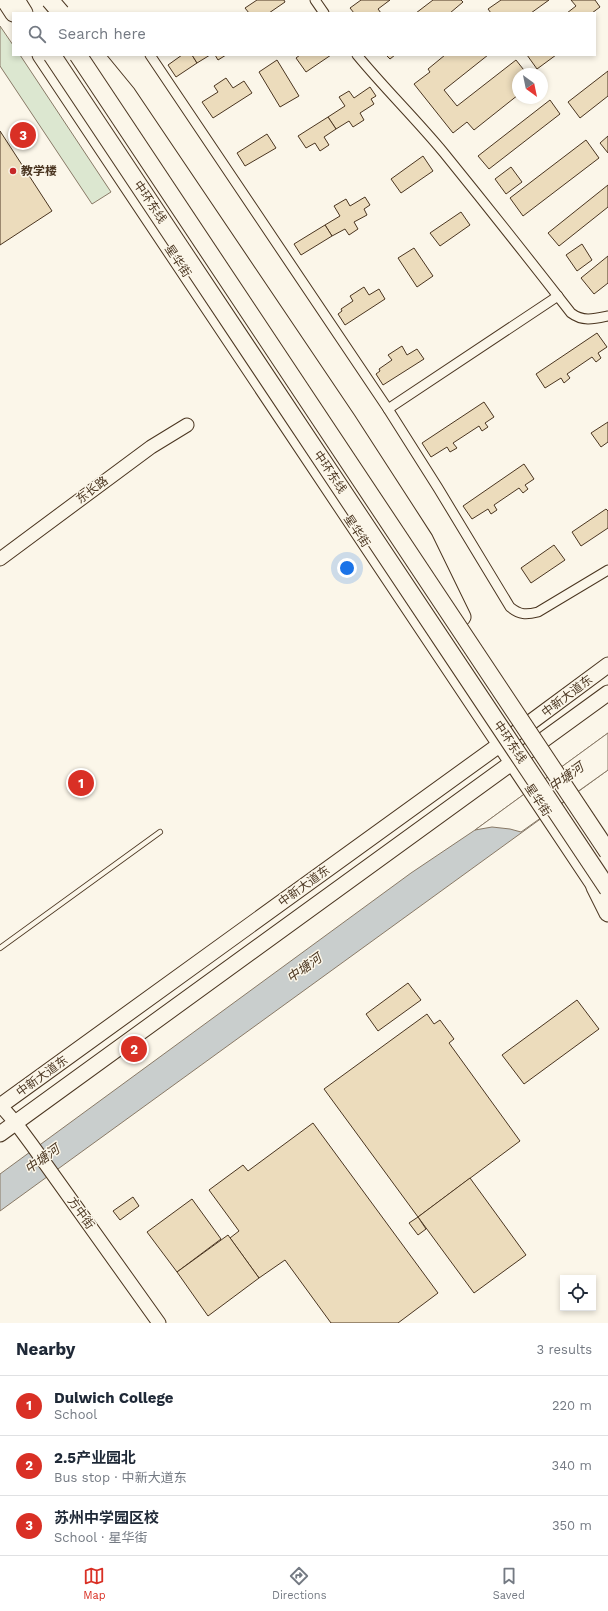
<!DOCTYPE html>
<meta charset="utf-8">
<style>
:root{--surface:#fff;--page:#f2f2f3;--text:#1f2937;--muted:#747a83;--line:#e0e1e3;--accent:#d93025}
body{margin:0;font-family:"Work Sans","Noto Sans SC",sans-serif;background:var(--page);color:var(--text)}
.controls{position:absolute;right:12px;bottom:12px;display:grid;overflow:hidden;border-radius:0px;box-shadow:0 2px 6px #0003}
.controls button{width:36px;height:36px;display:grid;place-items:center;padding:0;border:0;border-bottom:1px solid var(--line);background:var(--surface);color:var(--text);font:20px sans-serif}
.compass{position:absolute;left:512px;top:68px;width:36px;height:36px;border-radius:50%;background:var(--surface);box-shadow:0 2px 6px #0003;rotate:147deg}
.you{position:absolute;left:347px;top:568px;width:14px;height:14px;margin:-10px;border:3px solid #fff;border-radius:50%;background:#1a73e8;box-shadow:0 0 0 6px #1a73e833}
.badge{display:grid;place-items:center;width:26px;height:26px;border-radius:50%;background:var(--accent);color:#fff;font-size:13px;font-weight:700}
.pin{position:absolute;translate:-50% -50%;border:2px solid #fff;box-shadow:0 1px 4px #0006}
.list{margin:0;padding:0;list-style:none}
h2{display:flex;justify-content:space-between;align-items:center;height:52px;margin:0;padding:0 16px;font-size:17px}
h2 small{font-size:13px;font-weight:400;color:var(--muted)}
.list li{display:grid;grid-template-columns:26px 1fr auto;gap:12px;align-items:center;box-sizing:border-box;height:60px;padding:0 16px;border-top:1px solid var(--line)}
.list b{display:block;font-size:15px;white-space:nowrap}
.list p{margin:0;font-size:13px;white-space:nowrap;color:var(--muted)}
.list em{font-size:13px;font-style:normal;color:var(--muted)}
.icon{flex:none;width:22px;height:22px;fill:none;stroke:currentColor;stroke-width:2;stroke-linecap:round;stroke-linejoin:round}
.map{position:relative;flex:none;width:608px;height:1323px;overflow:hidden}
.search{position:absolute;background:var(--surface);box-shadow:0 2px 6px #0003;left:12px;right:12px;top:12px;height:44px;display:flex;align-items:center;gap:10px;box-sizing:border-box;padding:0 14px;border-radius:0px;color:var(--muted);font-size:15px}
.sheet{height:232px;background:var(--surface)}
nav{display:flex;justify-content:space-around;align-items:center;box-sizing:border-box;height:56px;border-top:1px solid var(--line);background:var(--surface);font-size:11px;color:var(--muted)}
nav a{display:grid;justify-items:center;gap:2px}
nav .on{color:var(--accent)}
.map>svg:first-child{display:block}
.green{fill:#dce7d0;stroke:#887966}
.water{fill:#c9cecd;stroke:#887966}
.pier{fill:#fbf6e9;stroke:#887966}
.building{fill:#ecdcbc;stroke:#4a3520}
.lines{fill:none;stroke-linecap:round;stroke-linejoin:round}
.lane-casing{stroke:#4a3520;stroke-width:6}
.street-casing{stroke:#4a3520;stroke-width:11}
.secondary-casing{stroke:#4a3520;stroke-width:15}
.primary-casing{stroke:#4a3520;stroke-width:17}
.highway-casing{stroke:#4a3520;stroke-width:19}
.lane{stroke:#fbf6e9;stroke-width:4.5}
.street{stroke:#fbf6e9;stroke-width:9}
.secondary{stroke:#fbf6e9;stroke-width:13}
.primary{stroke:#fbf6e9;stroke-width:15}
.highway{stroke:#fbf6e9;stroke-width:17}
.highway-bridge-casing{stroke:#4a3520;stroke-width:19;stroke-linecap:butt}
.highway-bridge{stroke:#fbf6e9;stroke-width:17}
.poi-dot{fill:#c62828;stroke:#fbf6e9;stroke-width:1.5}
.labels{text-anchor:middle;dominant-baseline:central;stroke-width:3;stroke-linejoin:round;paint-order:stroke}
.poi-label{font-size:12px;font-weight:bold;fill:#4a3520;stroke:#fbf6e9;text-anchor:start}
.street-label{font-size:12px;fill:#4a3520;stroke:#fbf6e9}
.water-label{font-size:13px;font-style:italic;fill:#4a3520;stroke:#fbf6e9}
</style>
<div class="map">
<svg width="608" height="1323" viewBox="0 0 608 1323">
<rect width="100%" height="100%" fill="#fbf6e9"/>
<path class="green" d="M0,26L13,45V55H20L111,192L92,204L0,66Z"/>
<path class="water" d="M608,733V770L0,1211V1174L411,873L475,830Z"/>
<path class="pier" d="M608,733V770L521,832L510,829L492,827L475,830Z"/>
<g class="building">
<path d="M257,0H284L285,2L269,13H249L245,8Z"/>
<path d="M361,0H390L378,9L381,13H354L350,8Z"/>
<path d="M433,0H461L463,2L450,13H416Z"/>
<path d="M501,0H549L531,13H491L488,9Z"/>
<path d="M571,0H595L600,7L592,13H567L576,6Z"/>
<path d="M182,55H192L197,63L176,77L168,65Z"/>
<path d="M192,55H210L197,63Z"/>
<path d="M215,55H226L218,60Z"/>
<path d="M300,55H331L306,72L296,58Z"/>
<path d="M386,55H395L390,59Z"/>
<path d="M445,55H488L444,90L457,106L516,60L527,74H518V95L474,130L467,122L453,133L414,84L430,72L428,69Z"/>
<path d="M527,55H556L537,69Z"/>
<path d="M277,60L299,96L280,107L259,72Z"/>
<path d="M608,71V96L580,118L568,102Z"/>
<path d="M226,78L233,88L244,81L252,93L213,118L202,102L218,92L214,86Z"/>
<path d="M370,87L376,96L371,99L374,104L360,113L364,120L353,127L349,121L336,129L328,117L345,106L339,97L349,91L354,98Z"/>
<path d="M550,100L560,114L489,169L478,156Z"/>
<path d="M328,117L336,129L324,137L329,145L320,151L315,143L306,148L298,136Z"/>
<path d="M0,131L52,211L0,245Z"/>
<path d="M267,134L276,148L245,166L237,153Z"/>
<path d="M608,136V153L600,143Z"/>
<path d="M586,140L599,158L523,216L510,198Z"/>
<path d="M423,156L433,171L401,193L391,179Z"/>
<path d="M511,167L522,182L506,194L495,179Z"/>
<path d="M608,185V207L559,246L548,233Z"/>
<path d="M365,197L370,205L364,209L367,215L354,222L358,229L349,235L345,229L332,236L325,225L340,216L334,206L346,199L350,206Z"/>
<path d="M461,212L470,225L440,246L430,233Z"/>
<path d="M325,225L332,236L301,255L294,244Z"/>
<path d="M582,244L592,260L577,271L566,255Z"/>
<path d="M414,248L433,276L417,287L398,258Z"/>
<path d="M608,256V283L594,294L581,278Z"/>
<path d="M364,287L369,295L379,289L385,299L345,325L338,314L342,311L341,309L353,301L350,296Z"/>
<path d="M597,333L607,347L598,353L601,358L596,362L592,357L567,374L570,378L564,383L561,378L545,388L536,374Z"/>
<path d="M402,346L407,355L417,349L424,359L383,385L376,374L380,371L379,369L392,360L388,355Z"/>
<path d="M484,402L494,417L485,423L488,427L482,431L479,426L453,443L457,448L450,452L447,447L431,457L422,443Z"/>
<path d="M608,422V442L601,447L591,433Z"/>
<path d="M524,464L534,479L525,485L528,489L523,493L519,488L494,505L497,510L491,514L488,509L472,519L463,506Z"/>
<path d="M606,509L608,511V528L581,546L572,532Z"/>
<path d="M554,545L565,560L531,583L521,568Z"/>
<path d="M408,983L421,1000L378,1031L366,1014Z"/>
<path d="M577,1000L599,1029L524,1084L502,1055Z"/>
<path d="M427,1014L434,1024L440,1020L454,1039L449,1043L520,1141L418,1217L324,1089Z"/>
<path d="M313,1123L438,1293L398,1323H331L285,1260L259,1278L230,1238L239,1231L209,1190L243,1165L248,1171Z"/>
<path d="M470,1178L526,1255L474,1293L418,1217Z"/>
<path d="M133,1197L139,1206L120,1220L113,1211Z"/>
<path d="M192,1199L221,1239L177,1272L147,1232Z"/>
<path d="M418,1217L426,1229L418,1235L409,1223Z"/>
<path d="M228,1235L259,1278L208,1316L177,1272Z"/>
</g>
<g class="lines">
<g class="lane-casing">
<path id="lane" d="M0,948L160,832"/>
</g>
<g class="street-casing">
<g id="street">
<path d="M315,0L324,13"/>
<path d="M150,55L388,409L438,488L510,607C520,615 526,615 538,612L608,570"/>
<path d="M357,55C385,89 416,119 444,153C487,206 529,259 571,313C583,322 594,319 608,316"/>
<path d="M388,409L558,296"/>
</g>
</g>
<g class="secondary-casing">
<g id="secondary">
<path d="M0,559L151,447L187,425"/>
<path d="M0,1105L15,1122L32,1145L159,1323"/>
</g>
</g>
<g class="primary-casing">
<g id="primary">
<path d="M4,0L13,14"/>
<path d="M40,55L601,896"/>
<path d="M101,73L431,571"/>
<path d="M0,1106L531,722L608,665"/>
<path d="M0,1134L608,693"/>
</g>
</g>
<g class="highway-casing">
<g id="highway">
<path d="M16,0L24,13"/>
<path d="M95,55L127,94L347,420L424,539L462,617"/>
<path d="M595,887L608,913"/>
</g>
</g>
<use href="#lane" class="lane"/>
<use href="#street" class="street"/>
<use href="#secondary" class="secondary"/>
<use href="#primary" class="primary"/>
<use href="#highway" class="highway"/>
<g class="highway-bridge-casing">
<g id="highway-bridge">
<path d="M50,0L61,13"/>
<path d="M52,55L608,889"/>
<path d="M78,55L608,852"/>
</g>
</g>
<use href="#highway-bridge" class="highway-bridge"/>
</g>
<circle class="poi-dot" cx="13" cy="171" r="4"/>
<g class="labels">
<g class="poi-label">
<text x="21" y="171">教学楼</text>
</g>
<g class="street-label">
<text transform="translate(150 202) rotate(56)">中环东线</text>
<text transform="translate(178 261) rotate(56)">星华街</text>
<text transform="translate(330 472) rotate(56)">中环东线</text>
<text transform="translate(92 490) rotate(-37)">东长路</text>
<text transform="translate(357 531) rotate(56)">星华街</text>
<text transform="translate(567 696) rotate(-37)">中新大道东</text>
<text transform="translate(510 742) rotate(56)">中环东线</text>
<text transform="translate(538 800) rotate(56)">星华街</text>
<text transform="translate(304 886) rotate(-36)">中新大道东</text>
<text transform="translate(42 1076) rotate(-36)">中新大道东</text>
<text transform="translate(81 1213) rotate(54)">方中街</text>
</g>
<g class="water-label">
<text transform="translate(566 777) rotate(-36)">中塘河</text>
<text transform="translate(304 968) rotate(-36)">中塘河</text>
<text transform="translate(42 1159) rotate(-36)">中塘河</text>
</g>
</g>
</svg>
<div class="controls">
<button><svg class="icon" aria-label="locate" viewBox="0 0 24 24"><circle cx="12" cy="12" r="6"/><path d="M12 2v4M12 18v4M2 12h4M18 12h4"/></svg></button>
</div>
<svg class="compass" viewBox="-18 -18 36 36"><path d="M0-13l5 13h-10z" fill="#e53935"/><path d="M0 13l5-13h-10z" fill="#747a83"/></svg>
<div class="you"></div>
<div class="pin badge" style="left:81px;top:783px">1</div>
<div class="pin badge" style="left:134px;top:1049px">2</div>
<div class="pin badge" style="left:23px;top:135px">3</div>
<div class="search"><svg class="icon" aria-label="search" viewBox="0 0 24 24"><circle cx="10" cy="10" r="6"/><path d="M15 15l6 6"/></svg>Search here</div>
</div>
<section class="sheet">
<h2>Nearby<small>3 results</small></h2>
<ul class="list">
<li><span class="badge">1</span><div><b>Dulwich College</b><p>School</p></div><em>220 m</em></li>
<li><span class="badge">2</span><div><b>2.5产业园北</b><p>Bus stop · 中新大道东</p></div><em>340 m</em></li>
<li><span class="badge">3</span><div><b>苏州中学园区校</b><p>School · 星华街</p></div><em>350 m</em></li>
</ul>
</section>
<nav>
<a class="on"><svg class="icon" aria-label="map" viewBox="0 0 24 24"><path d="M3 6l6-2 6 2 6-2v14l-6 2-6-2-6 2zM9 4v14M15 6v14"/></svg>Map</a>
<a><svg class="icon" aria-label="directions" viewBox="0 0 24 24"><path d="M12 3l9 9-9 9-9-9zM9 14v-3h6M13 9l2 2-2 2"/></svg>Directions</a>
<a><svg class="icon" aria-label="saved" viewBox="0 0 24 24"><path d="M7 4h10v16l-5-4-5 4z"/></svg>Saved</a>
</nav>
